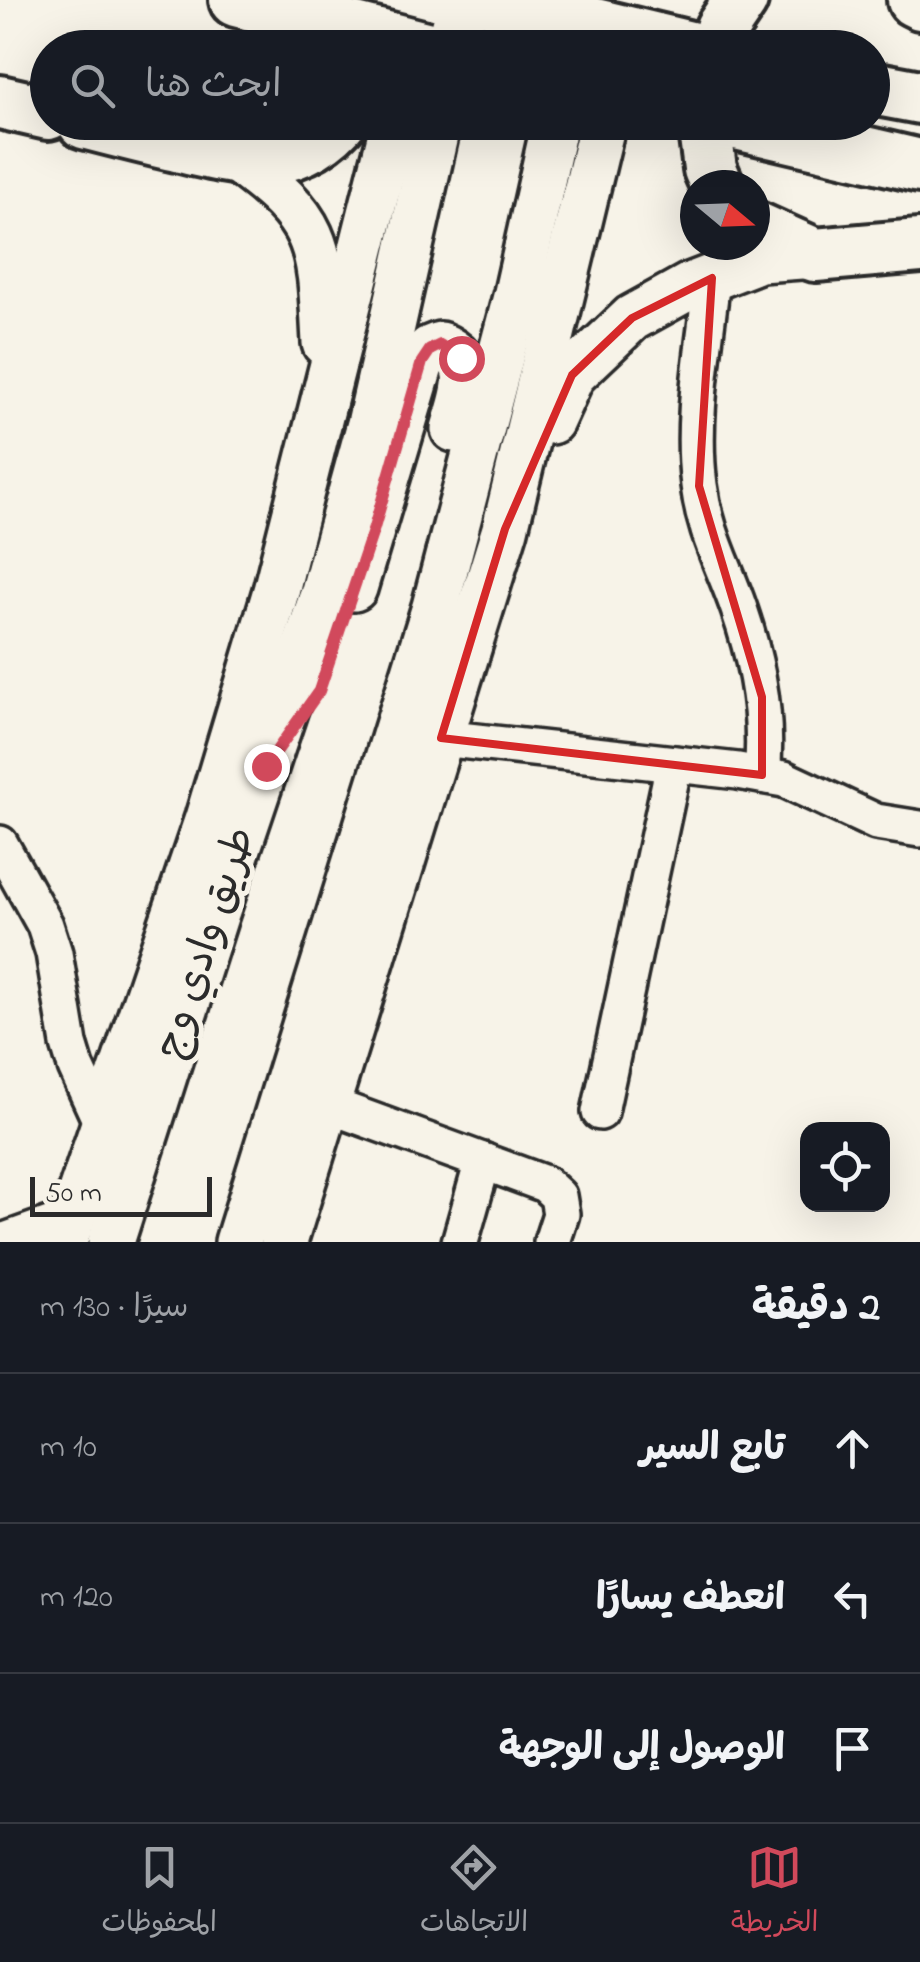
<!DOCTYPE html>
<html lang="ar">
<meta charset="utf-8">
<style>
:root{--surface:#171b24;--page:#242831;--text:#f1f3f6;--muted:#9ea1a6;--line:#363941;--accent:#d1495b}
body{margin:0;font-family:"Indie Flower","Playpen Sans Arabic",sans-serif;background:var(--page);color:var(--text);direction:rtl}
.controls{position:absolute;right:30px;bottom:30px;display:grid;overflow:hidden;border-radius:20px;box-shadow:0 10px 40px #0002}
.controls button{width:90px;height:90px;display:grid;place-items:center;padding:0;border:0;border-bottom:2px solid var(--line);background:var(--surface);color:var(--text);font:50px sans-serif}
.compass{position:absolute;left:680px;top:170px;width:90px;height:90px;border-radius:50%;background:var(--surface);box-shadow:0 10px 40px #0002;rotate:109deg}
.scale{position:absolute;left:30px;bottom:25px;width:182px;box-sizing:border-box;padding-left:10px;border:5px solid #2b2b2b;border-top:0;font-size:28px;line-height:35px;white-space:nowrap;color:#2b2b2b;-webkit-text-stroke:8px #f7f3e8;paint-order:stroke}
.stop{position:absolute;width:30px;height:30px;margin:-22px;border:8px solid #d1495b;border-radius:50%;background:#fff}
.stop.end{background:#d1495b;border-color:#fff;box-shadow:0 2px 10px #0008}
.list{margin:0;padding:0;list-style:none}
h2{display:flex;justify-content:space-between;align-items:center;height:130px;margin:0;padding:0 40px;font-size:42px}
h2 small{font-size:32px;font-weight:400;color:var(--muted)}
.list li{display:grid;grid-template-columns:65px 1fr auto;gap:30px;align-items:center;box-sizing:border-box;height:150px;padding:0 40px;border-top:2px solid var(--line)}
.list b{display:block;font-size:38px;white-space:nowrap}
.list em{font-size:32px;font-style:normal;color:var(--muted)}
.icon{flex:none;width:55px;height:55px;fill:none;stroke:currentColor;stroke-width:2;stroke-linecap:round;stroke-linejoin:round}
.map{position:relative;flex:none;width:920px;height:1242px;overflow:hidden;direction:ltr}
.search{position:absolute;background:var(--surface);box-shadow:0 10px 40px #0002;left:30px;right:30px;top:30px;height:110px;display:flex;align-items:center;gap:25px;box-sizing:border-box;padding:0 35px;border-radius:55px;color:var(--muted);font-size:38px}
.sheet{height:580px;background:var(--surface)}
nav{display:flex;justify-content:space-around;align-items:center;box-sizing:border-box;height:140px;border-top:2px solid var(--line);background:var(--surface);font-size:28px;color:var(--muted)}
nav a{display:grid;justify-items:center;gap:5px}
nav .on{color:var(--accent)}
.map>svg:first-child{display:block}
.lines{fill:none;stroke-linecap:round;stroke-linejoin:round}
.minor-casing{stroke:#2b2b2b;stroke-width:42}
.major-casing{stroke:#2b2b2b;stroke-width:52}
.highway-casing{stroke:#2b2b2b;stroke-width:60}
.minor{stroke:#f7f3e8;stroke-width:35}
.major{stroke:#f7f3e8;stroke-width:45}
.highway{stroke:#f7f3e8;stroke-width:52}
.highway-bridge-casing{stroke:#2b2b2b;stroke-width:60;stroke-linecap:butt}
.highway-bridge{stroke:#f7f3e8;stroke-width:52}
.route{stroke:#d1495b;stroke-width:12}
.marked{fill:none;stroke:#d62828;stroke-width:8;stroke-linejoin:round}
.labels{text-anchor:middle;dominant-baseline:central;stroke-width:10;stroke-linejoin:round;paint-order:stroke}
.street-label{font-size:42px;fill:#2b2b2b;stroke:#f7f3e8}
</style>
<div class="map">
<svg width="920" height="1242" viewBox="0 0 920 1242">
<rect width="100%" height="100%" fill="#f7f3e8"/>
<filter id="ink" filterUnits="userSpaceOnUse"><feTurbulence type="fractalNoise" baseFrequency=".01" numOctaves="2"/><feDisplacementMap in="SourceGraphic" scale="20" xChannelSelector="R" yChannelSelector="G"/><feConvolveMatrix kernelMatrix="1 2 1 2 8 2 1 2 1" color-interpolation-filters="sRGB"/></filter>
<g filter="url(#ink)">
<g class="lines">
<g class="minor-casing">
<g id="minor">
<path d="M712,278C705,345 690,418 699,485C705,534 724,565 739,609C758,664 768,718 762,775"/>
<path d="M441,738L738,771L784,779L876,822L920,829"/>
<path d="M0,844L45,925L54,953L69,1044L76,1067L103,1126"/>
<path d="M326,1104L545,1184L558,1196L561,1214L552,1242"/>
<path d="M600,1112L674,764"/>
<path d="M2,1242L72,1217"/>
<path d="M460,1242L483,1161"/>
</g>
</g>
<g class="major-casing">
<g id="major">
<path d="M412,48L423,0"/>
<path d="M455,48L465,0"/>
<path d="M236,160C321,221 320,243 325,343"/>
<path d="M551,421L572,375L632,318L690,286L760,259L815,255"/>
<path d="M354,588L421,363L430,349L440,345C480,362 463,396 454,429"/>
<path d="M64,1242L208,818L276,591L394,122"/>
<path d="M111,1242L215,916L323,595L370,424L438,122"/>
<path d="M238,1242L435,607L517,293L555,122"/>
<path d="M284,1242L505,529L603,122"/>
</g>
</g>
<g class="highway-casing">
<g id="highway">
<path d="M236,0L343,27"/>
<path d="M914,0L920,3"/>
<path d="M372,48L383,0"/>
<path d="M717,48L722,28L741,0"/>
<path d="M872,88L920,97"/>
<path d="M0,102L48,113"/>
<path d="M84,122C115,130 146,138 177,145C237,160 291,173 339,122"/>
<path d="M704,122L710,169L717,185"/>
<path d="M732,122L920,166"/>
<path d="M755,228L815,255L920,246"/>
</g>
</g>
<use href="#minor" class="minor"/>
<use href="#major" class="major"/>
<use href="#highway" class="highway"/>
<g class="highway-bridge-casing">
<g id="highway-bridge">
<path d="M491,0L690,48"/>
<path d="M343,27L425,48"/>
</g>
</g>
<use href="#highway-bridge" class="highway-bridge"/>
</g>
</g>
<g class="lines" filter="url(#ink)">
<path class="route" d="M266,766L319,691L374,528L422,362L430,350L440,345L461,358"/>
</g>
<path class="marked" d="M712,278L699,486L762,697V775L441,738L505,529L572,375L632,318Z"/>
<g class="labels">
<g class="street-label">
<text transform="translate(207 943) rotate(-72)">طريق وادي وج</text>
</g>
</g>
</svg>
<div class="controls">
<button><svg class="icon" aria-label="locate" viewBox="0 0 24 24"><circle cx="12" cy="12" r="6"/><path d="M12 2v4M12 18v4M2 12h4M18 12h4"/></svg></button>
</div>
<svg class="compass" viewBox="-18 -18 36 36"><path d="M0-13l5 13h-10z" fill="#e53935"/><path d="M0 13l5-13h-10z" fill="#9ea1a6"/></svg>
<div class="scale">50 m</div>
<div class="stop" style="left:461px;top:358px"></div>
<div class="stop end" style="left:266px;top:766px"></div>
<div class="search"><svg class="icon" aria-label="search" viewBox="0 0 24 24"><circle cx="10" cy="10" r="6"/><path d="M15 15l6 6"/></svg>ابحث هنا</div>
</div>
<section class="sheet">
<h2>2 دقيقة<small>سيرًا · 130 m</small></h2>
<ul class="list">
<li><svg class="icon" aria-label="ahead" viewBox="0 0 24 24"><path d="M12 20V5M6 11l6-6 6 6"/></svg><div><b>تابع السير</b></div><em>10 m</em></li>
<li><svg class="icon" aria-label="left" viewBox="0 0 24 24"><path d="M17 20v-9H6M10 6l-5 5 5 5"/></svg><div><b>انعطف يسارًا</b></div><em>120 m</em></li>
<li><svg class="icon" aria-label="arrive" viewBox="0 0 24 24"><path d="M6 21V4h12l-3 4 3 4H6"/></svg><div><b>الوصول إلى الوجهة</b></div></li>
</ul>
</section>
<nav>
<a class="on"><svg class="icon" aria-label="map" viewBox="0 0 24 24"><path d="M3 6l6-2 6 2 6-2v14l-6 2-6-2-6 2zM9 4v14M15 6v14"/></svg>الخريطة</a>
<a><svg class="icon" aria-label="directions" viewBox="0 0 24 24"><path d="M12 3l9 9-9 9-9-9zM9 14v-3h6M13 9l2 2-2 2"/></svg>الاتجاهات</a>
<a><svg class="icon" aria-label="saved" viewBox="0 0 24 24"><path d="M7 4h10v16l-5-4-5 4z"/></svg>المحفوظات</a>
</nav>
